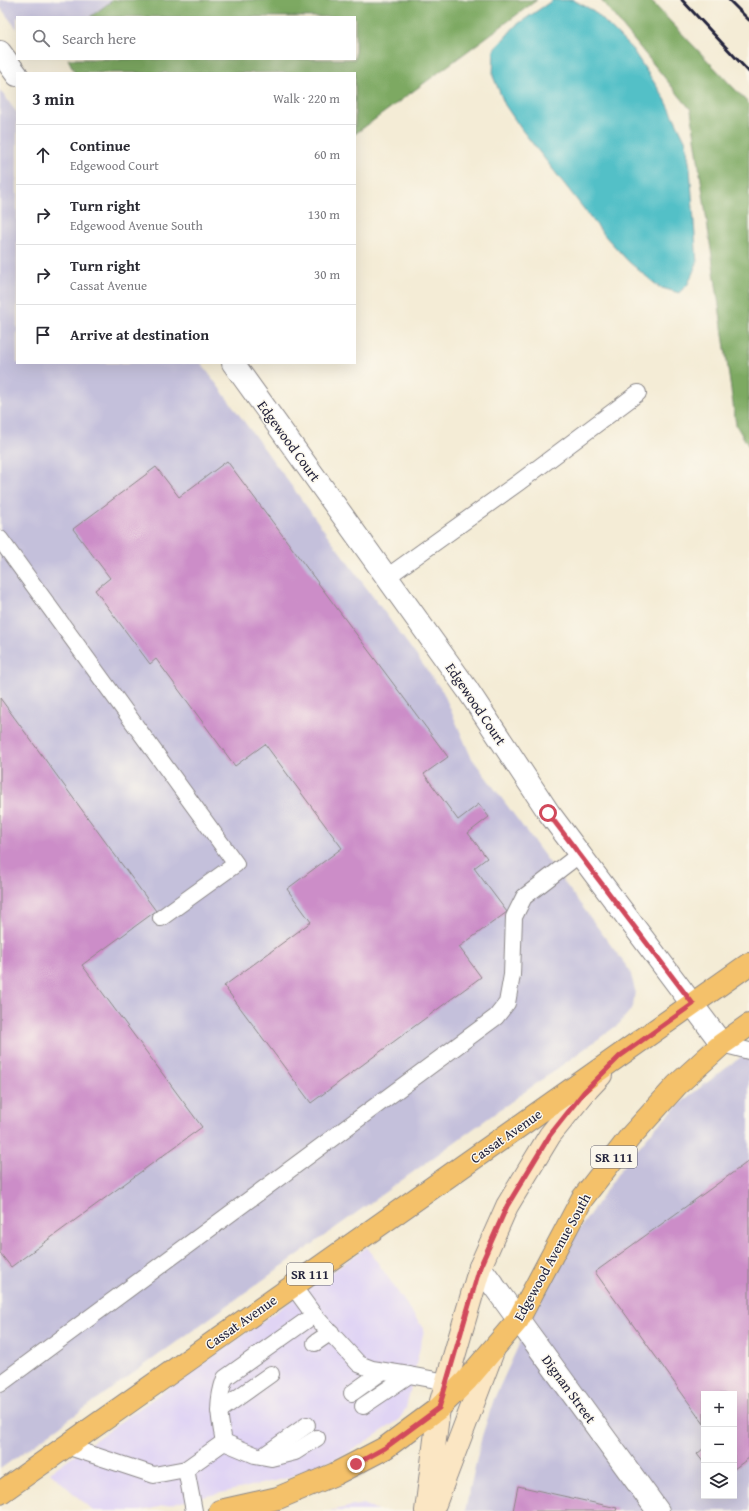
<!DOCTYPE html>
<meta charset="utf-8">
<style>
:root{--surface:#fff;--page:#f7f7f7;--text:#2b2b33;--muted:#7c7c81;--line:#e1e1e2}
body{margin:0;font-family:"Gentium Book Plus",serif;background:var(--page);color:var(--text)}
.controls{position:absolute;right:12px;bottom:12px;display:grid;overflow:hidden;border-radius:0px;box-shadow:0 4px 16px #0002}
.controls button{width:36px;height:36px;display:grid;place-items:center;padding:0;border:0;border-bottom:1px solid var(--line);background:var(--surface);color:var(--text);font:20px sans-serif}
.stop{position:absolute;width:12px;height:12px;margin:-9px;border:3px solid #d1495b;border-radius:50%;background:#fff}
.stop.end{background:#d1495b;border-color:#fff;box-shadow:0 1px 4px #0008}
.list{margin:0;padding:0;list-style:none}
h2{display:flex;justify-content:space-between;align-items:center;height:52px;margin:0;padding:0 16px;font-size:17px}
h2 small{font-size:13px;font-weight:400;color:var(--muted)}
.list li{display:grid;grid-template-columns:26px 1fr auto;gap:12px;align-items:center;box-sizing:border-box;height:60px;padding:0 16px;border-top:1px solid var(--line)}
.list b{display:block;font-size:15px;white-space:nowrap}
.list p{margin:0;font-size:13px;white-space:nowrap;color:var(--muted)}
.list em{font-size:13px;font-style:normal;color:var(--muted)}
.icon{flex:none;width:22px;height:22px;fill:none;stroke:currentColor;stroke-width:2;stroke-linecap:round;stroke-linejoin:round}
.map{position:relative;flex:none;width:749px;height:1511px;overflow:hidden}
.search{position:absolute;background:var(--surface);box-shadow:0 4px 16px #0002;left:16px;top:16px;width:340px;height:44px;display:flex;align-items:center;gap:10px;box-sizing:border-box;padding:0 14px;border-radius:0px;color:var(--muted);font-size:15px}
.panel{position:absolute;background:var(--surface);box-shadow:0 4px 16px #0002;left:16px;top:72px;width:340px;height:292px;border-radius:0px}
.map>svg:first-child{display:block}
.built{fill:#e0d4f4}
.industrial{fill:#c4c0db;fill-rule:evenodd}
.forest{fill:#7da962;stroke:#50664e}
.water{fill:#52c0c7;stroke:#3a7181}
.building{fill:#cc8dc8}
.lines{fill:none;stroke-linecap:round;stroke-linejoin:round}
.service-casing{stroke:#8b8788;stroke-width:18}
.minor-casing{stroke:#8b8788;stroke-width:24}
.secondary-casing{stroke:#8b8788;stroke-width:24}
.primary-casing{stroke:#8b8788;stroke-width:24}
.service{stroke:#fff;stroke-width:16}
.minor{stroke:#fff;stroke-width:22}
.secondary{stroke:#fbe6c3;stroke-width:22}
.primary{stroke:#f4c16a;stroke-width:22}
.rail{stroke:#22223b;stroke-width:3}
.route{stroke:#d1495b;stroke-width:5}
.labels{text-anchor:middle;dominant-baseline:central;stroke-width:3;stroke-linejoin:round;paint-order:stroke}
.shield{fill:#fbf7ec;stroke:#636270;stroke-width:1}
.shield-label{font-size:13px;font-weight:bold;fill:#22223b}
.street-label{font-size:14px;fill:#22223b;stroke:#fbf7ec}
</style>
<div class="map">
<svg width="749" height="1511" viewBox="0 0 749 1511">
<rect width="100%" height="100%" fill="#fbf7ec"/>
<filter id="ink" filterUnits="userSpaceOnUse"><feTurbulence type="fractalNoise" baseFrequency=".025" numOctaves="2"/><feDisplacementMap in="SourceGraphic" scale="8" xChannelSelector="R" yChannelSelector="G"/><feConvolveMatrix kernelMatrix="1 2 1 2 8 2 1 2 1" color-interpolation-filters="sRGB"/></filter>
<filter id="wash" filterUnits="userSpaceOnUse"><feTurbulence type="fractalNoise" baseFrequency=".012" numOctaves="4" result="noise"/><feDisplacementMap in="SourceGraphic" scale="16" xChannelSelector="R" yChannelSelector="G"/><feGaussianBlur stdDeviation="0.9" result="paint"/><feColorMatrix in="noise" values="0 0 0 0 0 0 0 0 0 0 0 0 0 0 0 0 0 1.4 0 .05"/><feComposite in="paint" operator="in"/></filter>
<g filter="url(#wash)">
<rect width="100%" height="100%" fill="#f4ecd6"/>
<g class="built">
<path d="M367,1247L424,1330L406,1408L399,1420L345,1455L287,1478L141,1511H93L50,1472Z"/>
<path d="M363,1504L378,1511H329Z"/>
</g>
<g class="industrial">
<path d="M0,0H113L90,17H17V29L0,7Z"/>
<path d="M0,90L17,113V363H201L443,692L471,757L630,971L635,990L633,1007L619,1024L0,1469Z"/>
<path d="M749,1051V1511H465L482,1436L494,1399L539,1301L565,1250L623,1166L654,1129L689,1096ZM704,1394H734V1496H704Z"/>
</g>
<g class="forest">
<path d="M113,0H537L355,134V73H75L68,59H355V17H90Z"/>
<path d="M601,0H650L749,104V447L736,425L691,110Z"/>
</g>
<path class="water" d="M553,0H573L594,11L632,49L665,99L686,142L690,168L697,263L688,284L679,293L659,287L629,262L606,237L522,130L505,105L493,76L494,50L515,26Z"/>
<g id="blocks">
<g class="building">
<path d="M227,461L448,757L424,774L458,820L479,804L489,817L468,833L487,858L474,868L507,912L459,947L481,977L311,1103L224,986L311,922L287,889L342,848L265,744L235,766L156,659L150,664L95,590L110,578L73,529L156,467L179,497Z"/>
<path d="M0,698L156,911L82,965L202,1127L11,1267L0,1253Z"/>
<path d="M749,1161V1458L734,1469V1394H704V1424L595,1272Z"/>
<path d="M704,1448V1463L697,1454Z"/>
<path d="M518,1486L617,1508L616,1511H513Z"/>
</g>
</g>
</g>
<g filter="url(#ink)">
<use href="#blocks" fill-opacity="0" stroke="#8b8788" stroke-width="1"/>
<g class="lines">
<g class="service-casing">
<g id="service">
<path d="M0,539L236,864L161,918"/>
<path d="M387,577L518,483L638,393"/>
<path d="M722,1044L749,1051"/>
<path d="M314,1315L359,1364L372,1369L409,1375"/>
<path d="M315,1343L331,1332"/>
<path d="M0,1384L496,1017L507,1003L512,975L514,917L524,897L580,854"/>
<path d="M352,1393L383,1371"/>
<path d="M363,1406L409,1375L447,1382"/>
<path d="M219,1411L271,1374"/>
<path d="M224,1442C219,1416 216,1403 225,1378L314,1315L293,1286"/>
<path d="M66,1446L154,1475L186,1469L224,1442L255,1455L271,1458L295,1452L317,1438"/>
<path d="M263,1456L307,1425"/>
<path d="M186,1469L194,1511"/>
</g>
</g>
<g class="minor-casing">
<g id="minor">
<path d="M0,52L17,75"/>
<path d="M233,363L467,689L549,813L722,1044"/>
<path d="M480,1267L658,1511"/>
</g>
</g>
<g class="secondary-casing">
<g id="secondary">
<path d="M435,1504L493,1351"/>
<path d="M426,1511L439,1408L480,1267L507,1206L550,1135L585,1092L601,1075"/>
</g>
</g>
<g class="primary-casing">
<g id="primary">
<path d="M0,1493L749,964"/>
<path d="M220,1511L278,1498L335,1474L385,1448L439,1408L466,1381L518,1320L582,1199L630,1137L677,1085L722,1044L749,1025"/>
</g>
</g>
<use href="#service" class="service"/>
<use href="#minor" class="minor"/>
<use href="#secondary" class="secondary"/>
<use href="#primary" class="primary"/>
<g class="rail">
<path d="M682,0L749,72"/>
<path d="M729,0L749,20"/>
</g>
</g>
</g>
<g class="lines" filter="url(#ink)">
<path class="route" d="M356,1464L385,1448L439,1408L480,1267L507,1206L550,1135L584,1092L620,1056L693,1004L548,813"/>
</g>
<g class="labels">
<g class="shield">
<rect x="591" y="1146" width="46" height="22" rx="3"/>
<rect x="287" y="1263" width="46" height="22" rx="3"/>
</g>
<g class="shield-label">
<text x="614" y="1157">SR 111</text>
<text x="310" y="1274">SR 111</text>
</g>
<g class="street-label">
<text transform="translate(289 441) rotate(54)">Edgewood Court</text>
<text transform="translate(476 704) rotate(56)">Edgewood Court</text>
<text transform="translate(506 1136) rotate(-35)">Cassat Avenue</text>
<text transform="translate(552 1257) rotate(-61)">Edgewood Avenue South</text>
<text transform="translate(241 1322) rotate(-35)">Cassat Avenue</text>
<text transform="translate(569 1389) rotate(54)">Dignan Street</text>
</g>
</g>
</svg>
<div class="controls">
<button>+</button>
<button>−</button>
<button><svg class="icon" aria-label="layers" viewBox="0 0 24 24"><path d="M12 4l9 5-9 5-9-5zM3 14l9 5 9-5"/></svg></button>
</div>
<div class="stop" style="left:548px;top:813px"></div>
<div class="stop end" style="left:356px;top:1464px"></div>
<div class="search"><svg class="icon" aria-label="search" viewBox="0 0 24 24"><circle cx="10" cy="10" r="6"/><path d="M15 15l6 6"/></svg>Search here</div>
<section class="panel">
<h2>3 min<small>Walk · 220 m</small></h2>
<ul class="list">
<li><svg class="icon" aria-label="ahead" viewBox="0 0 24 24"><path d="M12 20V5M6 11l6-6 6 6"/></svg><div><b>Continue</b><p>Edgewood Court</p></div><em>60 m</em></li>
<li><svg class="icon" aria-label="right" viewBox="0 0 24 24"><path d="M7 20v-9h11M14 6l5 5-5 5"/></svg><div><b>Turn right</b><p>Edgewood Avenue South</p></div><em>130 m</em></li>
<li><svg class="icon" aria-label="right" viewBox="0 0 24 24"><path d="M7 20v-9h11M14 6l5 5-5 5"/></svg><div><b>Turn right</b><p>Cassat Avenue</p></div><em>30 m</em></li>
<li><svg class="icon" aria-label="arrive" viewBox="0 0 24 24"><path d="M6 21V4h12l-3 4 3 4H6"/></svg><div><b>Arrive at destination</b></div></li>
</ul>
</section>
</div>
